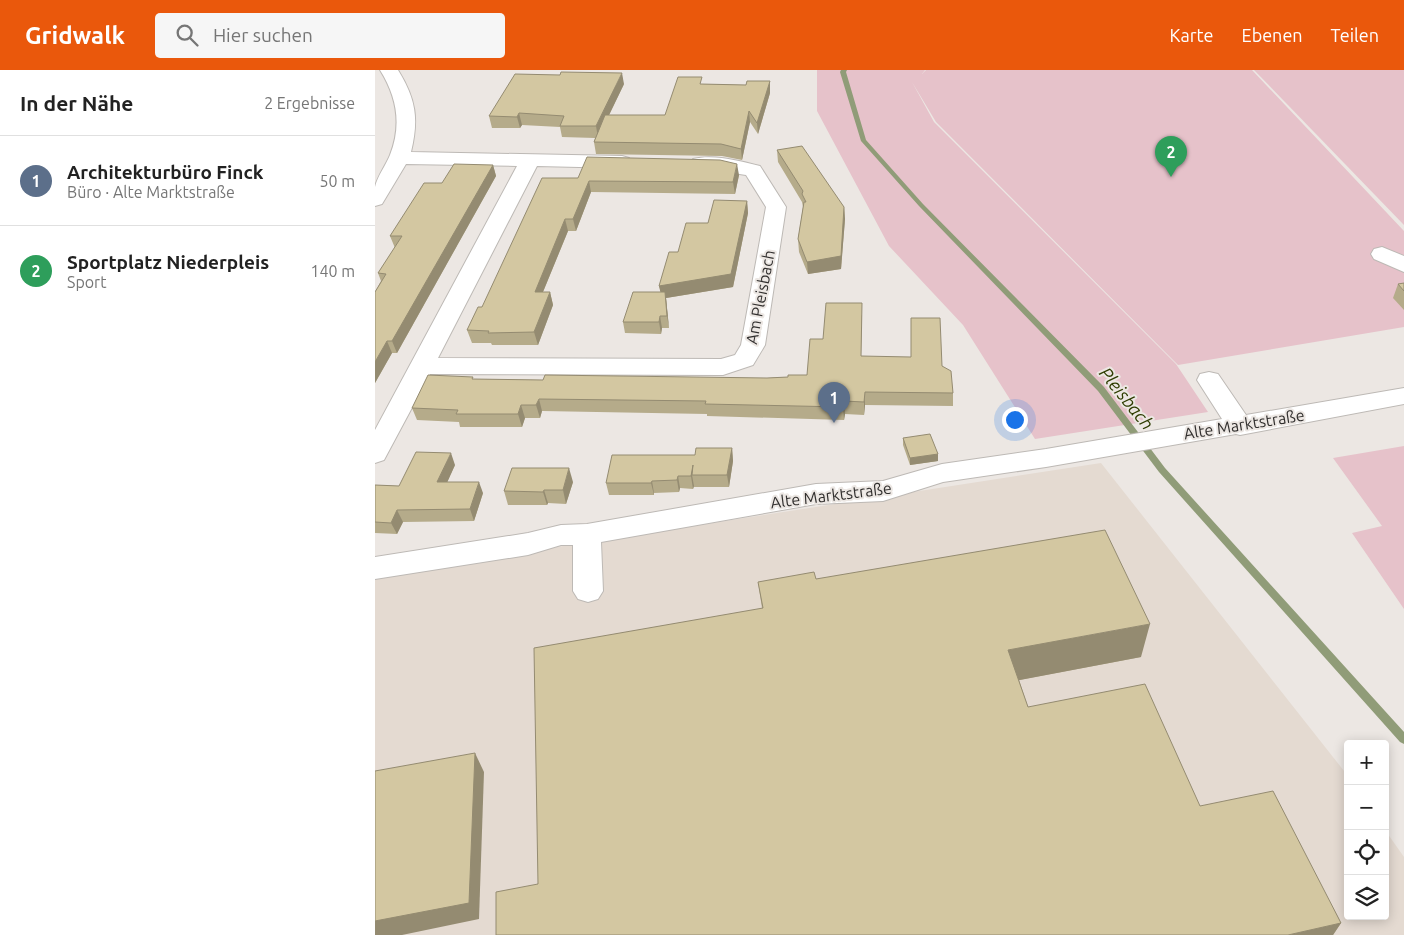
<!DOCTYPE html>
<html lang="de">
<meta charset="utf-8">
<style>
:root{--surface:#fff;--page:#f6f6f6;--text:#222;--muted:#767676;--line:#e0e0e0;--accent:#ea580c}
body{margin:0;font-family:Ubuntu,sans-serif;background:var(--page);color:var(--text)}
.controls{position:absolute;right:15px;bottom:15px;display:grid;overflow:hidden;border-radius:5px;box-shadow:0 2px 12px #0003}
.controls button{width:45px;height:45px;display:grid;place-items:center;padding:0;border:0;border-bottom:1px solid var(--line);background:var(--surface);color:var(--text);font:25px sans-serif}
.you{position:absolute;left:639px;top:349px;width:18px;height:18px;margin:-12px;border:4px solid #fff;border-radius:50%;background:#1a73e8;box-shadow:0 0 0 8px #1a73e833}
.badge{display:grid;place-items:center;width:32px;height:32px;border-radius:50%;background:var(--accent);color:#fff;font-size:16px;font-weight:700}
.pin{position:absolute;translate:-50% -41px;filter:drop-shadow(0 1px 2px #0008)}
.pin::after{content:'';position:absolute;top:26px;width:18px;height:15px;background:inherit;clip-path:polygon(0 0,100% 0,50% 100%)}
.list{margin:0;padding:0;list-style:none}
h2{display:flex;justify-content:space-between;align-items:center;height:65px;margin:0;padding:0 20px;font-size:21px}
h2 small{font-size:16px;font-weight:400;color:var(--muted)}
.list li{display:grid;grid-template-columns:32px 1fr auto;gap:15px;align-items:center;box-sizing:border-box;height:90px;padding:0 20px;border-top:1px solid var(--line)}
.list b{display:block;font-size:19px;white-space:nowrap}
.list p{margin:0;font-size:16px;white-space:nowrap;color:var(--muted)}
.list em{font-size:16px;font-style:normal;color:var(--muted)}
.icon{flex:none;width:28px;height:28px;fill:none;stroke:currentColor;stroke-width:2;stroke-linecap:round;stroke-linejoin:round}
.map{position:relative;flex:none;width:1029px;height:865px;overflow:hidden}
header{display:flex;align-items:center;gap:30px;box-sizing:border-box;height:70px;padding:0 25px;background:var(--accent);color:#fff}
header strong{font-size:24px}
nav{display:flex;gap:28px;margin-inline-start:auto;font-size:18px}
.search{width:350px;height:45px;background:var(--page);display:flex;align-items:center;gap:12px;box-sizing:border-box;padding:0 18px;border-radius:5px;color:var(--muted);font-size:19px}
main{display:flex}
aside{flex:1;background:var(--surface)}
.map>svg:first-child{display:block}
.built{fill:#e4dad1}
.green{fill:#e6c2ca}
.lines{fill:none;stroke-linecap:round;stroke-linejoin:round}
.stream{fill:#909c78;fill-rule:evenodd}
.minor-casing{stroke:#bdb9b5;stroke-width:2}
.minor{fill:#fff;fill-rule:evenodd}
.wall{fill:#b5ab8a}
.shaded-wall{fill:#948b71}
.building{fill:#d3c7a1;stroke:#948b71}
.labels{text-anchor:middle;dominant-baseline:central;stroke-width:4;stroke-linejoin:round;paint-order:stroke}
.street-label{font-size:16px;fill:#312f2e;stroke:#ece7e3}
.water-label{font-size:18px;font-style:italic;fill:#2e3c00;stroke:#ece7e3}
</style>
<header>
<strong>Gridwalk</strong>
<div class="search"><svg class="icon" aria-label="search" viewBox="0 0 24 24"><circle cx="10" cy="10" r="6"/><path d="M15 15l6 6"/></svg>Hier suchen</div>
<nav><a>Karte</a><a>Ebenen</a><a>Teilen</a></nav>
</header>
<main>
<aside>
<h2>In der Nähe<small>2 Ergebnisse</small></h2>
<ul class="list">
<li><span class="badge" style="background:#5c6f8a">1</span><div><b>Architekturbüro Finck</b><p>Büro · Alte Marktstraße</p></div><em>50 m</em></li>
<li><span class="badge" style="background:#2e9e5b">2</span><div><b>Sportplatz Niederpleis</b><p>Sport</p></div><em>140 m</em></li>
</ul>
</aside>
<div class="map">
<svg width="1029" height="865" viewBox="0 0 1029 865">
<rect width="100%" height="100%" fill="#ece7e3"/>
<path class="built" d="M726,393L973,706V846H1010V760L1029,787V865H0V505Z"/>
<g class="green">
<path d="M442,0H550L547,4L551,0H877L1029,161V257L803,295L561,52L537,12L559,52L801,294L833,342L660,369L588,255L514,176L442,41Z"/>
<path d="M879,0H1029V155Z"/>
<path d="M1029,376V539L977,463L1007,456L958,388Z"/>
</g>
<g class="lines">
<path class="stream" d="M466,0H472L471,2L491,70L548,134L729,317L790,398L1029,662V674L1025,672L784,402L723,321L544,136L486,71L465,2Z"/>
<g class="minor-casing">
<g id="minor">
<path d="M5,0H23C41,29 44,49 36,82L247,86L254,88L257,92L254,96L247,98L162,96L63,288L346,289L360,285L366,275L391,137L371,105L318,97L315,93L318,89C339,84 364,91 385,96L411,137L390,275L378,295L348,305L55,304L9,390L0,393V360L142,96L31,94L7,134L0,136C0,130 0,123 0,117C2,107 11,95 15,85C27,55 22,27 5,0Z"/>
<path d="M1007,177L1029,186V202L999,189L996,184L999,179Z"/>
<path d="M834,302L843,304L871,345L1029,318V334L865,365L861,364L671,397L568,412L508,431L441,434L226,472L228,521L223,529L213,532L203,529L198,521V475H186L153,485L0,509V487L153,463L186,455L212,454L441,414L508,411L567,394L671,379L847,349L822,310L825,304Z"/>
</g>
</g>
<use href="#minor" class="minor"/>
</g>
<g class="wall">
<path d="M395,11V23L383,64L375,52L367,90L347,86L221,84L219,72L220,68L187,67L185,57L147,55L145,58H117L114,46L249,14L234,45H290L328,14L371,15Z"/>
<path d="M402,80L469,137L470,149L466,199L433,204L424,182L423,169L428,137L427,132L403,92Z"/>
<path d="M118,95L121,106L22,283H17L0,313V222L6,211L3,203L20,178L15,166L67,113Z"/>
<path d="M364,105L360,124L216,122L201,161H193L168,222H175L178,235L163,275H117L116,273H97L92,260L107,237L203,108Z"/>
<path d="M372,131L373,143L358,217L291,228L294,258H287L286,264L250,263L248,252L286,222L284,216L303,182L333,153Z"/>
<path d="M1029,213V240L1018,228L1023,214Z"/>
<path d="M487,245L486,286L567,296L578,323V336L490,335L489,345L470,344L469,350L332,346V344L167,341L165,348H150L147,357H85L84,352L42,350L37,338L99,309L168,310L392,308L413,307L432,305L448,269Z"/>
<path d="M528,368L563,384V391L535,395L528,375Z"/>
<path d="M357,378L358,391L354,417H319V416L318,419L305,418L304,422L279,423V425H234L231,413L320,385Z"/>
<path d="M80,395L72,412L108,423L99,451L28,452L22,464L0,463V415L24,416Z"/>
<path d="M198,412L191,434L173,433L172,435H133L129,421Z"/>
<path d="M441,509L766,587L644,610L653,637L825,736L966,853L958,865H121L387,538L383,512Z"/>
</g>
<g class="shaded-wall">
<path d="M247,3L249,14L223,68L221,56Z"/>
<path d="M395,11V23L383,64L382,53Z"/>
<path d="M374,41L375,52L367,90L366,79Z"/>
<path d="M144,43L147,55L145,58L142,47Z"/>
<path d="M362,94L364,105L360,124L358,112Z"/>
<path d="M118,95L121,106L22,283L17,271Z"/>
<path d="M214,111L216,122L201,161L198,149Z"/>
<path d="M372,131L373,143L358,217L291,228L294,258L292,246L287,229L284,216Z"/>
<path d="M469,137L470,149L466,199L433,204L432,192Z"/>
<path d="M190,149L193,161L163,234L160,222Z"/>
<path d="M175,222L178,235L163,275L159,262Z"/>
<path d="M285,246L287,258L286,264L284,252Z"/>
<path d="M12,271L17,283L0,313V292Z"/>
<path d="M490,322V335L489,345V332Z"/>
<path d="M164,329L167,341L165,348L161,335Z"/>
<path d="M469,331L470,344L469,350L468,337Z"/>
<path d="M146,335L150,348L147,357L143,344Z"/>
<path d="M357,378L358,391L354,417L352,405Z"/>
<path d="M76,383L80,395L67,424L62,412Z"/>
<path d="M563,384V391L535,395V388Z"/>
<path d="M318,395L317,405L319,416L318,419L316,406Z"/>
<path d="M194,398L198,412L191,434L188,420Z"/>
<path d="M303,406L305,418L304,422L302,410Z"/>
<path d="M277,411L279,423V425L276,413Z"/>
<path d="M104,412L108,423L99,451L95,439Z"/>
<path d="M169,420L173,433L172,435L168,422Z"/>
<path d="M22,440L28,452L22,464L16,453Z"/>
<path d="M775,554L766,587L629,613L633,580Z"/>
<path d="M100,683L109,702L104,849L27,865H0V851Z"/>
<path d="M966,853L958,865H913Z"/>
</g>
<g class="building">
<path d="M186,2L247,3L221,56H185L189,46L144,43L142,47L114,46L140,4L185,5Z"/>
<path d="M303,7H327L325,14L371,15L372,11H395L382,53L374,41L366,79L346,74L219,72L230,45H290Z"/>
<path d="M427,76L469,137L466,186L432,192L423,169L429,132H431L427,124L428,121L402,80Z"/>
<path d="M212,87L345,90L362,94L358,112L214,111L198,149H190L160,222H175L159,262L113,263L114,261L92,260L103,237H107L167,108H203Z"/>
<path d="M79,94L118,95L17,271H12L0,292V222L11,204L3,203L27,166H15L49,113H67Z"/>
<path d="M339,130L372,131L356,204L284,216L294,182H303L311,153H333Z"/>
<path d="M1029,213V221L1023,214Z"/>
<path d="M258,222H290L292,246H285L284,252H248Z"/>
<path d="M451,233H487L486,286L536,287V248H565L567,296L576,301L578,323L490,322L489,332L469,331L468,337L330,334L331,331L164,329L161,335H146L143,344H81L83,340L37,338L53,305L98,307L97,309L168,310L170,305L392,308L413,307V305H432L435,269H448Z"/>
<path d="M555,364L563,384L535,388L528,368Z"/>
<path d="M321,378H357L352,405H317L318,395L316,406H303L302,410L277,411L276,413H231L237,385H320Z"/>
<path d="M41,382L76,383L62,412H104L95,439L22,440L16,453L0,452V415L24,416Z"/>
<path d="M137,398H194L188,420H169L168,422L129,421Z"/>
<path d="M730,460L775,554L633,580L653,637L770,614L825,736L898,721L966,853L913,865H121V822L163,814L159,578L388,538L383,512L439,502L441,509Z"/>
<path d="M100,683L94,833L0,851V701Z"/>
</g>
<g class="labels">
<g class="street-label">
<text transform="translate(385 227) rotate(-79)">Am Pleisbach</text>
<text transform="translate(869 354) rotate(-9)">Alte Marktstraße</text>
<text transform="translate(456 425) rotate(-7)">Alte Marktstraße</text>
</g>
<g class="water-label">
<text transform="translate(752 328) rotate(51)">Pleisbach</text>
</g>
</g>
</svg>
<div class="controls">
<button>+</button>
<button>−</button>
<button><svg class="icon" aria-label="locate" viewBox="0 0 24 24"><circle cx="12" cy="12" r="6"/><path d="M12 2v4M12 18v4M2 12h4M18 12h4"/></svg></button>
<button><svg class="icon" aria-label="layers" viewBox="0 0 24 24"><path d="M12 4l9 5-9 5-9-5zM3 14l9 5 9-5"/></svg></button>
</div>
<div class="you"></div>
<div class="pin badge" style="left:459px;top:353px;background:#5c6f8a">1</div>
<div class="pin badge" style="left:796px;top:107px;background:#2e9e5b">2</div>
</div>
</main>
